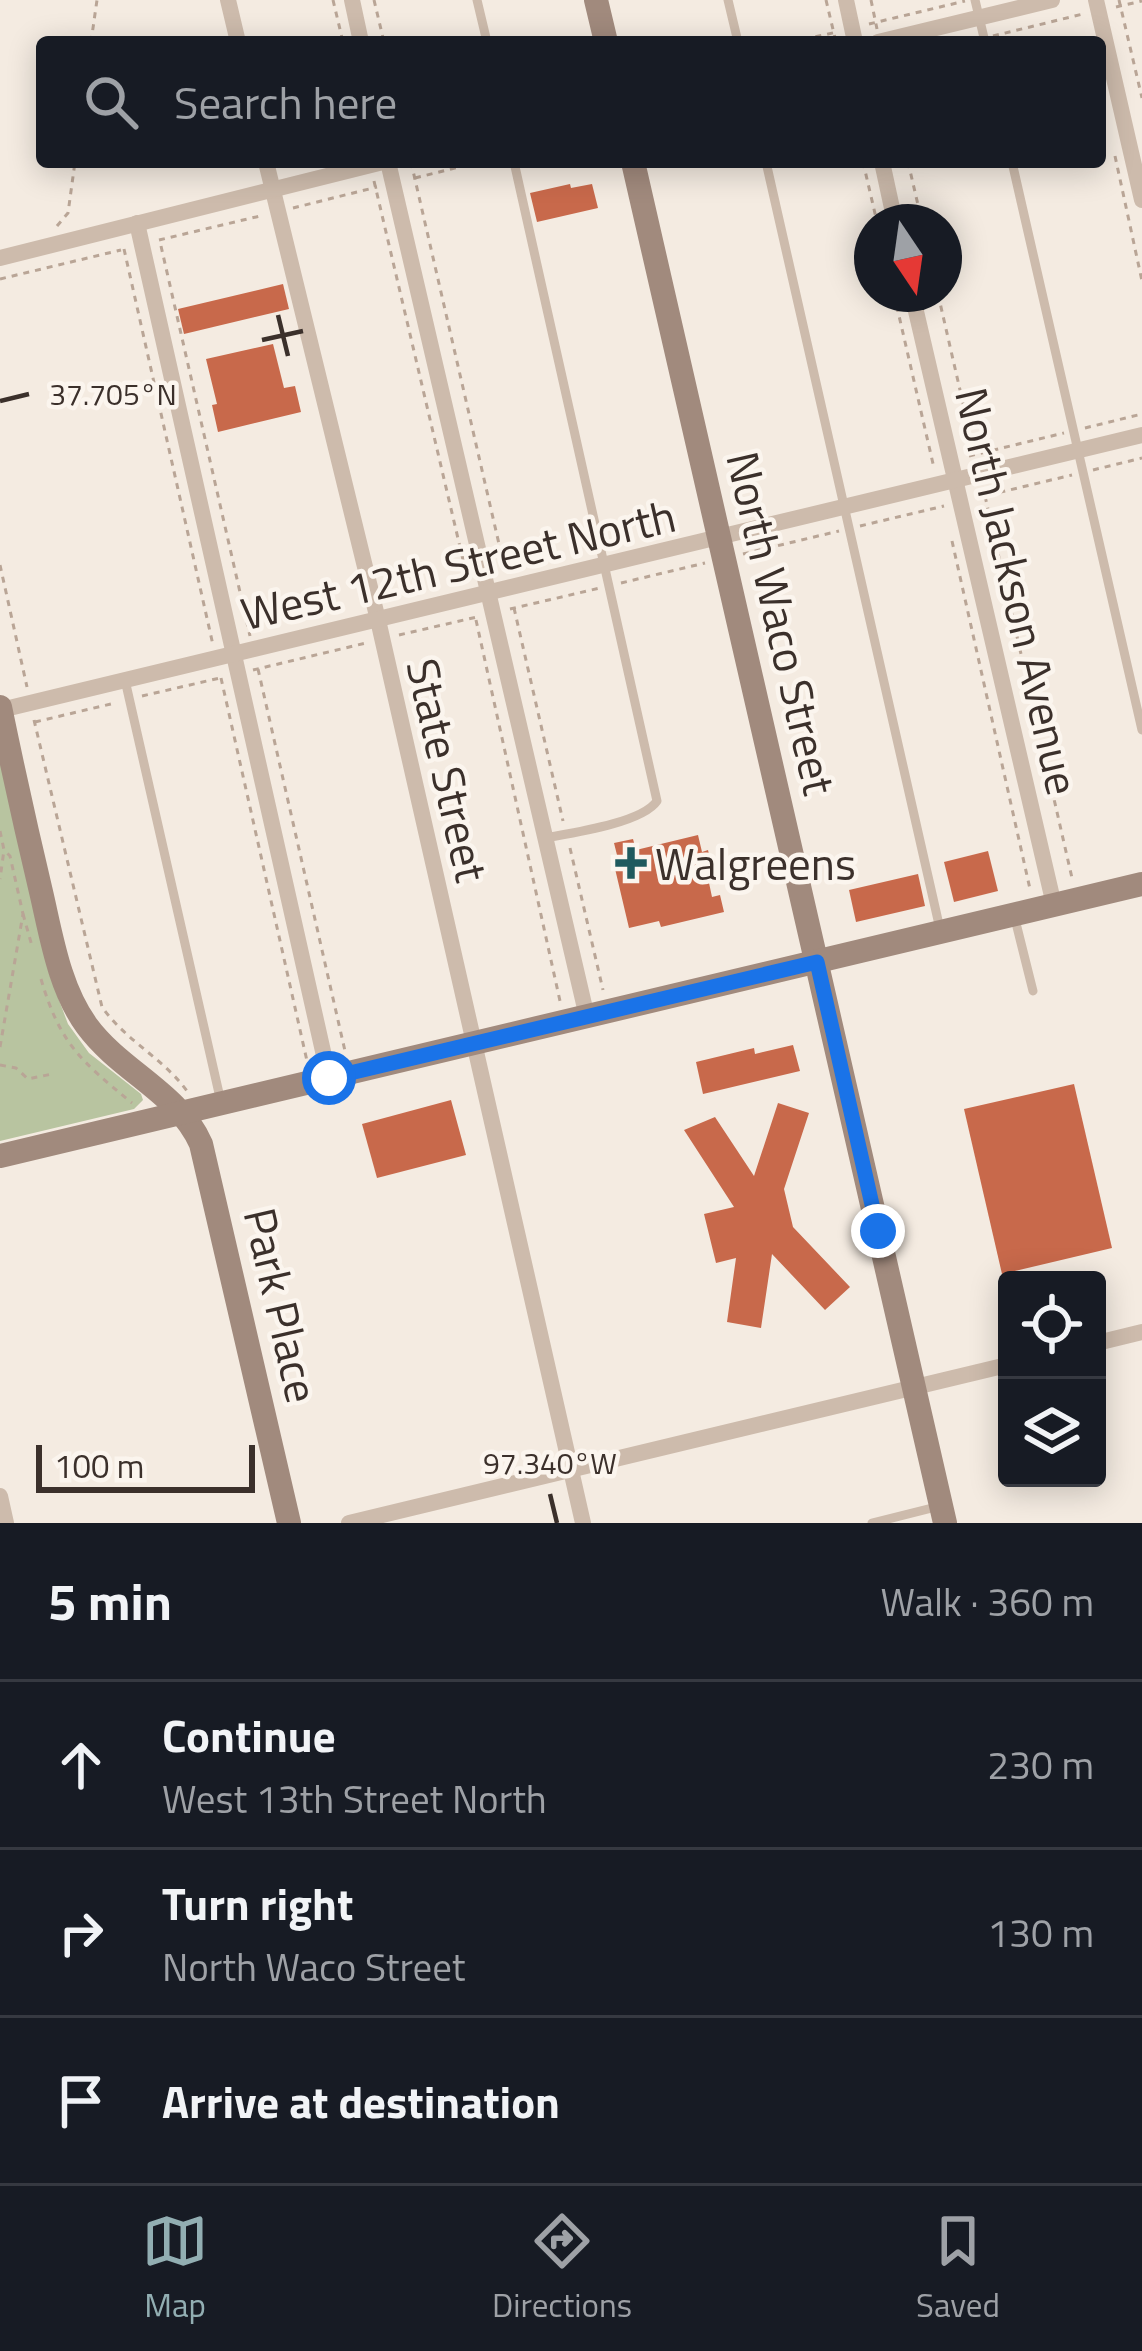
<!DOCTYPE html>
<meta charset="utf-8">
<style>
:root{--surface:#171b24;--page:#242831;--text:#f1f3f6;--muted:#9ea1a6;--line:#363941;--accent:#92aeb2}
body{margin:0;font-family:"Titillium Web",sans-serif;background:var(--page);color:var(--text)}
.controls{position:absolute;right:36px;bottom:36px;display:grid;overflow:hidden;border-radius:12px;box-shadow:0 6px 30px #0003}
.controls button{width:108px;height:108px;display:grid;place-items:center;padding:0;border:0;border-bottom:3px solid var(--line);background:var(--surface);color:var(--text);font:60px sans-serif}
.compass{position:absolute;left:854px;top:204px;width:108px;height:108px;border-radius:50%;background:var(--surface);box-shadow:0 6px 30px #0003;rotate:167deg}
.scale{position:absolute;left:36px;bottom:30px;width:219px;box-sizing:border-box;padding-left:12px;border:6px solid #3b302b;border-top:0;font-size:33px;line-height:42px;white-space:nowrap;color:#3b302b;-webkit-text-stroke:9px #fbf5ee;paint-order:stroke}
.stop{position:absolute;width:36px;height:36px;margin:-27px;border:9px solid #1a73e8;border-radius:50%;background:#fff}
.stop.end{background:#1a73e8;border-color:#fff;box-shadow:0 3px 12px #0008}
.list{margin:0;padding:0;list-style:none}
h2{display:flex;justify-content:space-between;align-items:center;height:156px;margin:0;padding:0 48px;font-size:51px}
h2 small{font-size:39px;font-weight:400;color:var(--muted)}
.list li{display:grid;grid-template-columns:78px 1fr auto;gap:36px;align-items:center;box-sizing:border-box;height:168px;padding:0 48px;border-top:3px solid var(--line)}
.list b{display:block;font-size:45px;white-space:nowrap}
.list p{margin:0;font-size:39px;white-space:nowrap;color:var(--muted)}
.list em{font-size:39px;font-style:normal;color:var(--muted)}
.icon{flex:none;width:66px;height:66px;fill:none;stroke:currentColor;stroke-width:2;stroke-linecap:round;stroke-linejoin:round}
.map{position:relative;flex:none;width:1142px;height:1523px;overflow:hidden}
.search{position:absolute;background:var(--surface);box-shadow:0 6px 30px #0003;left:36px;right:36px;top:36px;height:132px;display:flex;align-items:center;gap:30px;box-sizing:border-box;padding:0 42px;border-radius:12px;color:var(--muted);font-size:45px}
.sheet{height:660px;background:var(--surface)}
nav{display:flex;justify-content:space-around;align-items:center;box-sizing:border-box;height:168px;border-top:3px solid var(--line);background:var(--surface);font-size:33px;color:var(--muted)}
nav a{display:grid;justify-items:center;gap:6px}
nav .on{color:var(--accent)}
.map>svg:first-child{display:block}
.green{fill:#b8c4a0}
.building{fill:#c8694b}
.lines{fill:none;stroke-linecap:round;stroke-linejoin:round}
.path{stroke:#b9a596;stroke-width:3;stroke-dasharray:6 6;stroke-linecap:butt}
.lane{stroke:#cdbbac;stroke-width:9}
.street{stroke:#cdbbac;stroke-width:16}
.secondary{stroke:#a18a7d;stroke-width:24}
.route{stroke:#1a73e8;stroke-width:15}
.ticks{fill:none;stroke:#3b302b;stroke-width:4.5}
.poi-dot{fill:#1f5a5e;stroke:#fbf5ee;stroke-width:4.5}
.labels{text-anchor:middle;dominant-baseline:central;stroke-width:9;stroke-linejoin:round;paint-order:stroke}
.street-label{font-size:45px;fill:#3b302b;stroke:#fbf5ee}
.poi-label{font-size:45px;fill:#3b302b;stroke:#fbf5ee;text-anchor:start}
.ticks-label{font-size:30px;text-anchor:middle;fill:#3b302b;stroke:#fbf5ee;stroke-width:9;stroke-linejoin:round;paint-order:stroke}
</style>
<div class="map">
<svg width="1142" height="1523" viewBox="0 0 1142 1523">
<rect width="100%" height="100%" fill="#f4ebe1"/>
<path class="green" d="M0,762L50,976L68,1024L89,1053L141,1094L143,1100L134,1109L0,1141Z"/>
<g class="building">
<path d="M570,184L571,188L592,184L598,208L537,222L530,193Z"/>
<path d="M283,284L289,309L184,334L178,309Z"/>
<path d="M273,344L284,388L295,386L301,412L218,432L212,405L217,404L206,359Z"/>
<path d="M698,835L702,852L708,850L711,863L705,864L712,897L720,895L724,912L661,927L659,921L629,928L612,856L617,855L614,843L633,839L636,850Z"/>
<path d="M988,851L998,891L954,902L944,862Z"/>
<path d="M918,874L925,906L856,922L849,890Z"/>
<path d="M793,1045L800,1071L703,1094L696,1062L754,1048L755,1054Z"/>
<path d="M1074,1084L1112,1248L1002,1274L964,1109Z"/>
<path d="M451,1100L466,1155L377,1178L362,1124Z"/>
<path d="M778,1103L809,1113L784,1189L793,1227L850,1287L825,1310L772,1254L761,1328L727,1322L736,1258L716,1263L704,1214L734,1207L684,1130L715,1117L754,1176Z"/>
</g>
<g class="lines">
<g class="path">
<path d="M333,0L343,42"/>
<path d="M374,0L384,42"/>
<path d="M826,0L836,42"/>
<path d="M871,0L877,29"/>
<path d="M1119,0L1142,98"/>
<path d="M1116,7L1142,1"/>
<path d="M869,24L965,1"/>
<path d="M993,36L1083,14"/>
<path d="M91,42L97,0"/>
<path d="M792,42L837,32"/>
<path d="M1115,156L1142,281"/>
<path d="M411,162L505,570"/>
<path d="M863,162L877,222"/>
<path d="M908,162L922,222"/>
<path d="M283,165L293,162"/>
<path d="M415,178L479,162"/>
<path d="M374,181L468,581"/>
<path d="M293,208L377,187"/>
<path d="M57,226L68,213L75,162"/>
<path d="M159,240L260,216"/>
<path d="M161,246L250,636"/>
<path d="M124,249L213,645"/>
<path d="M0,279L121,250"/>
<path d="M894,294L934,468"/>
<path d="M938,294L974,451"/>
<path d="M1085,428L1142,414"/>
<path d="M969,456L1064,433"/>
<path d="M1093,470L1142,458"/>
<path d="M985,496L1072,878"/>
<path d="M976,498L1072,475"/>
<path d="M860,526L944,506"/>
<path d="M952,541L1030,889"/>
<path d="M743,554L839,531"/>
<path d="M0,565L27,687"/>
<path d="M621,583L705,563"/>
<path d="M514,608L563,821"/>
<path d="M510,609L600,588"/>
<path d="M476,620L560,1001"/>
<path d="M399,635L477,617"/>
<path d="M258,669L345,1051"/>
<path d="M253,670L366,643"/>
<path d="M221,678L307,1061"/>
<path d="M142,696L220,678"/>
<path d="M34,720L102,1007C126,1041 163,1058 187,1091"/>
<path d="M35,722L115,703"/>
<path d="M0,831L4,850L0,879"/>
<path d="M570,848L603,990"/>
<path d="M23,914L32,946"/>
<path d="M41,979C60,1044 81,1061 132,1103"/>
<path d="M0,1047L23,914L10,856L4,850"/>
<path d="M0,1065L16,1068L28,1079L52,1074"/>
</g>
<g class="lane">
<path d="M477,0L487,42"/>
<path d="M728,0L738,42"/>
<path d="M975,0L985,42"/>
<path d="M514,162L657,801C642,823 572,833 545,838"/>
<path d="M766,162L940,929"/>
<path d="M1012,162L1142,730"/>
<path d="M125,680L221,1102"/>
<path d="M1015,919L1033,991"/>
<path d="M872,1523L936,1507"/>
</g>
<g class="street">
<path d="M228,0L238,42"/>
<path d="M352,0L361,42"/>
<path d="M846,0L855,42"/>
<path d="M1096,0L1142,200"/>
<path d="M878,42L1052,0"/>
<path d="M266,162L378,620L583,1523"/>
<path d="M388,162L587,1017"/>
<path d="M882,162L895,222"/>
<path d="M137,223L329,1078"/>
<path d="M0,258L383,162"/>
<path d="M912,294L1054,905"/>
<path d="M1,710L1142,435"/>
<path d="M1097,1343L1142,1332"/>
<path d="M0,1496L6,1523"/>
<path d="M349,1523L1007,1365"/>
</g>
<g class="secondary">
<path d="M596,0L606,42"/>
<path d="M633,162L945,1523"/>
<path d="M0,707C13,770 27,833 42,896C52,940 60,989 87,1026C121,1072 178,1092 201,1144L289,1523"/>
<path d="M0,1156L1142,884"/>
</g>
</g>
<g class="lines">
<path class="route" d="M329,1078L817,962L878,1231"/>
</g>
<path class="ticks" d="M278,315L288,356M262,340L303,331M0,401L29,394M550,1494L557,1523"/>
<path class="poi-dot" d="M625 845h12v12h12v12h-12v12h-12v-12h-12v-12h12z"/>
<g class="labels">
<g class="street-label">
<text transform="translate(458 564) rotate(-13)">West 12th Street North</text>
<text transform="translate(1018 591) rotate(77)">North Jackson Avenue</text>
<text transform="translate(782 623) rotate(77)">North Waco Street</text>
<text transform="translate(448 770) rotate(77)">State Street</text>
<text transform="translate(282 1305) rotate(77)">Park Place</text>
</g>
<g class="poi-label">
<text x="655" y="863">Walgreens</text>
</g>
</g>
<g class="ticks-label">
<text x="113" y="405">37.705°N</text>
<text x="550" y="1474">97.340°W</text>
</g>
</svg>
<div class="controls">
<button><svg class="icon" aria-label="locate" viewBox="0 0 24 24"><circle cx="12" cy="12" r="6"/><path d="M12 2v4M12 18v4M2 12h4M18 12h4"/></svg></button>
<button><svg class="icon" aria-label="layers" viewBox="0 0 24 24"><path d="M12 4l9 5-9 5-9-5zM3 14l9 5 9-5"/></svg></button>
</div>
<svg class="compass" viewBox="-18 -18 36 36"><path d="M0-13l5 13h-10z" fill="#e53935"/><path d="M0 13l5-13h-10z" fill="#9ea1a6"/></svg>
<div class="scale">100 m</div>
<div class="stop" style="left:329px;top:1078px"></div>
<div class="stop end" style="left:878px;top:1231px"></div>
<div class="search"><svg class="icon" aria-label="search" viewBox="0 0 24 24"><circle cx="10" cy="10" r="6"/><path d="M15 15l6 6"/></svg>Search here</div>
</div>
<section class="sheet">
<h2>5 min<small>Walk · 360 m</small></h2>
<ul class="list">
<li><svg class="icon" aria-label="ahead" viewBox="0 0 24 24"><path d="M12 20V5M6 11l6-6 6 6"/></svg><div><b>Continue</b><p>West 13th Street North</p></div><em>230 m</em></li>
<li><svg class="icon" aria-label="right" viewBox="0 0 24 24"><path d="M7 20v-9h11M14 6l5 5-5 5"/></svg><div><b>Turn right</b><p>North Waco Street</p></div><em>130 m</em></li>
<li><svg class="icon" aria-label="arrive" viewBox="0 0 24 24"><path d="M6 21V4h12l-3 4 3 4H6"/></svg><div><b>Arrive at destination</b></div></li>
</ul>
</section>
<nav>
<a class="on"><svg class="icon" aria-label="map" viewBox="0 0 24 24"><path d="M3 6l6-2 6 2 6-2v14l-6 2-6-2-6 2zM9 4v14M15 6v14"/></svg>Map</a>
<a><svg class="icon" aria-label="directions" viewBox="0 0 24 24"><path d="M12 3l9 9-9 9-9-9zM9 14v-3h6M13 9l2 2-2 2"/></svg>Directions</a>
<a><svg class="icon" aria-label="saved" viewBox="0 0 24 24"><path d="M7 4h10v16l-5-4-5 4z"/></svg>Saved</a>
</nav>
